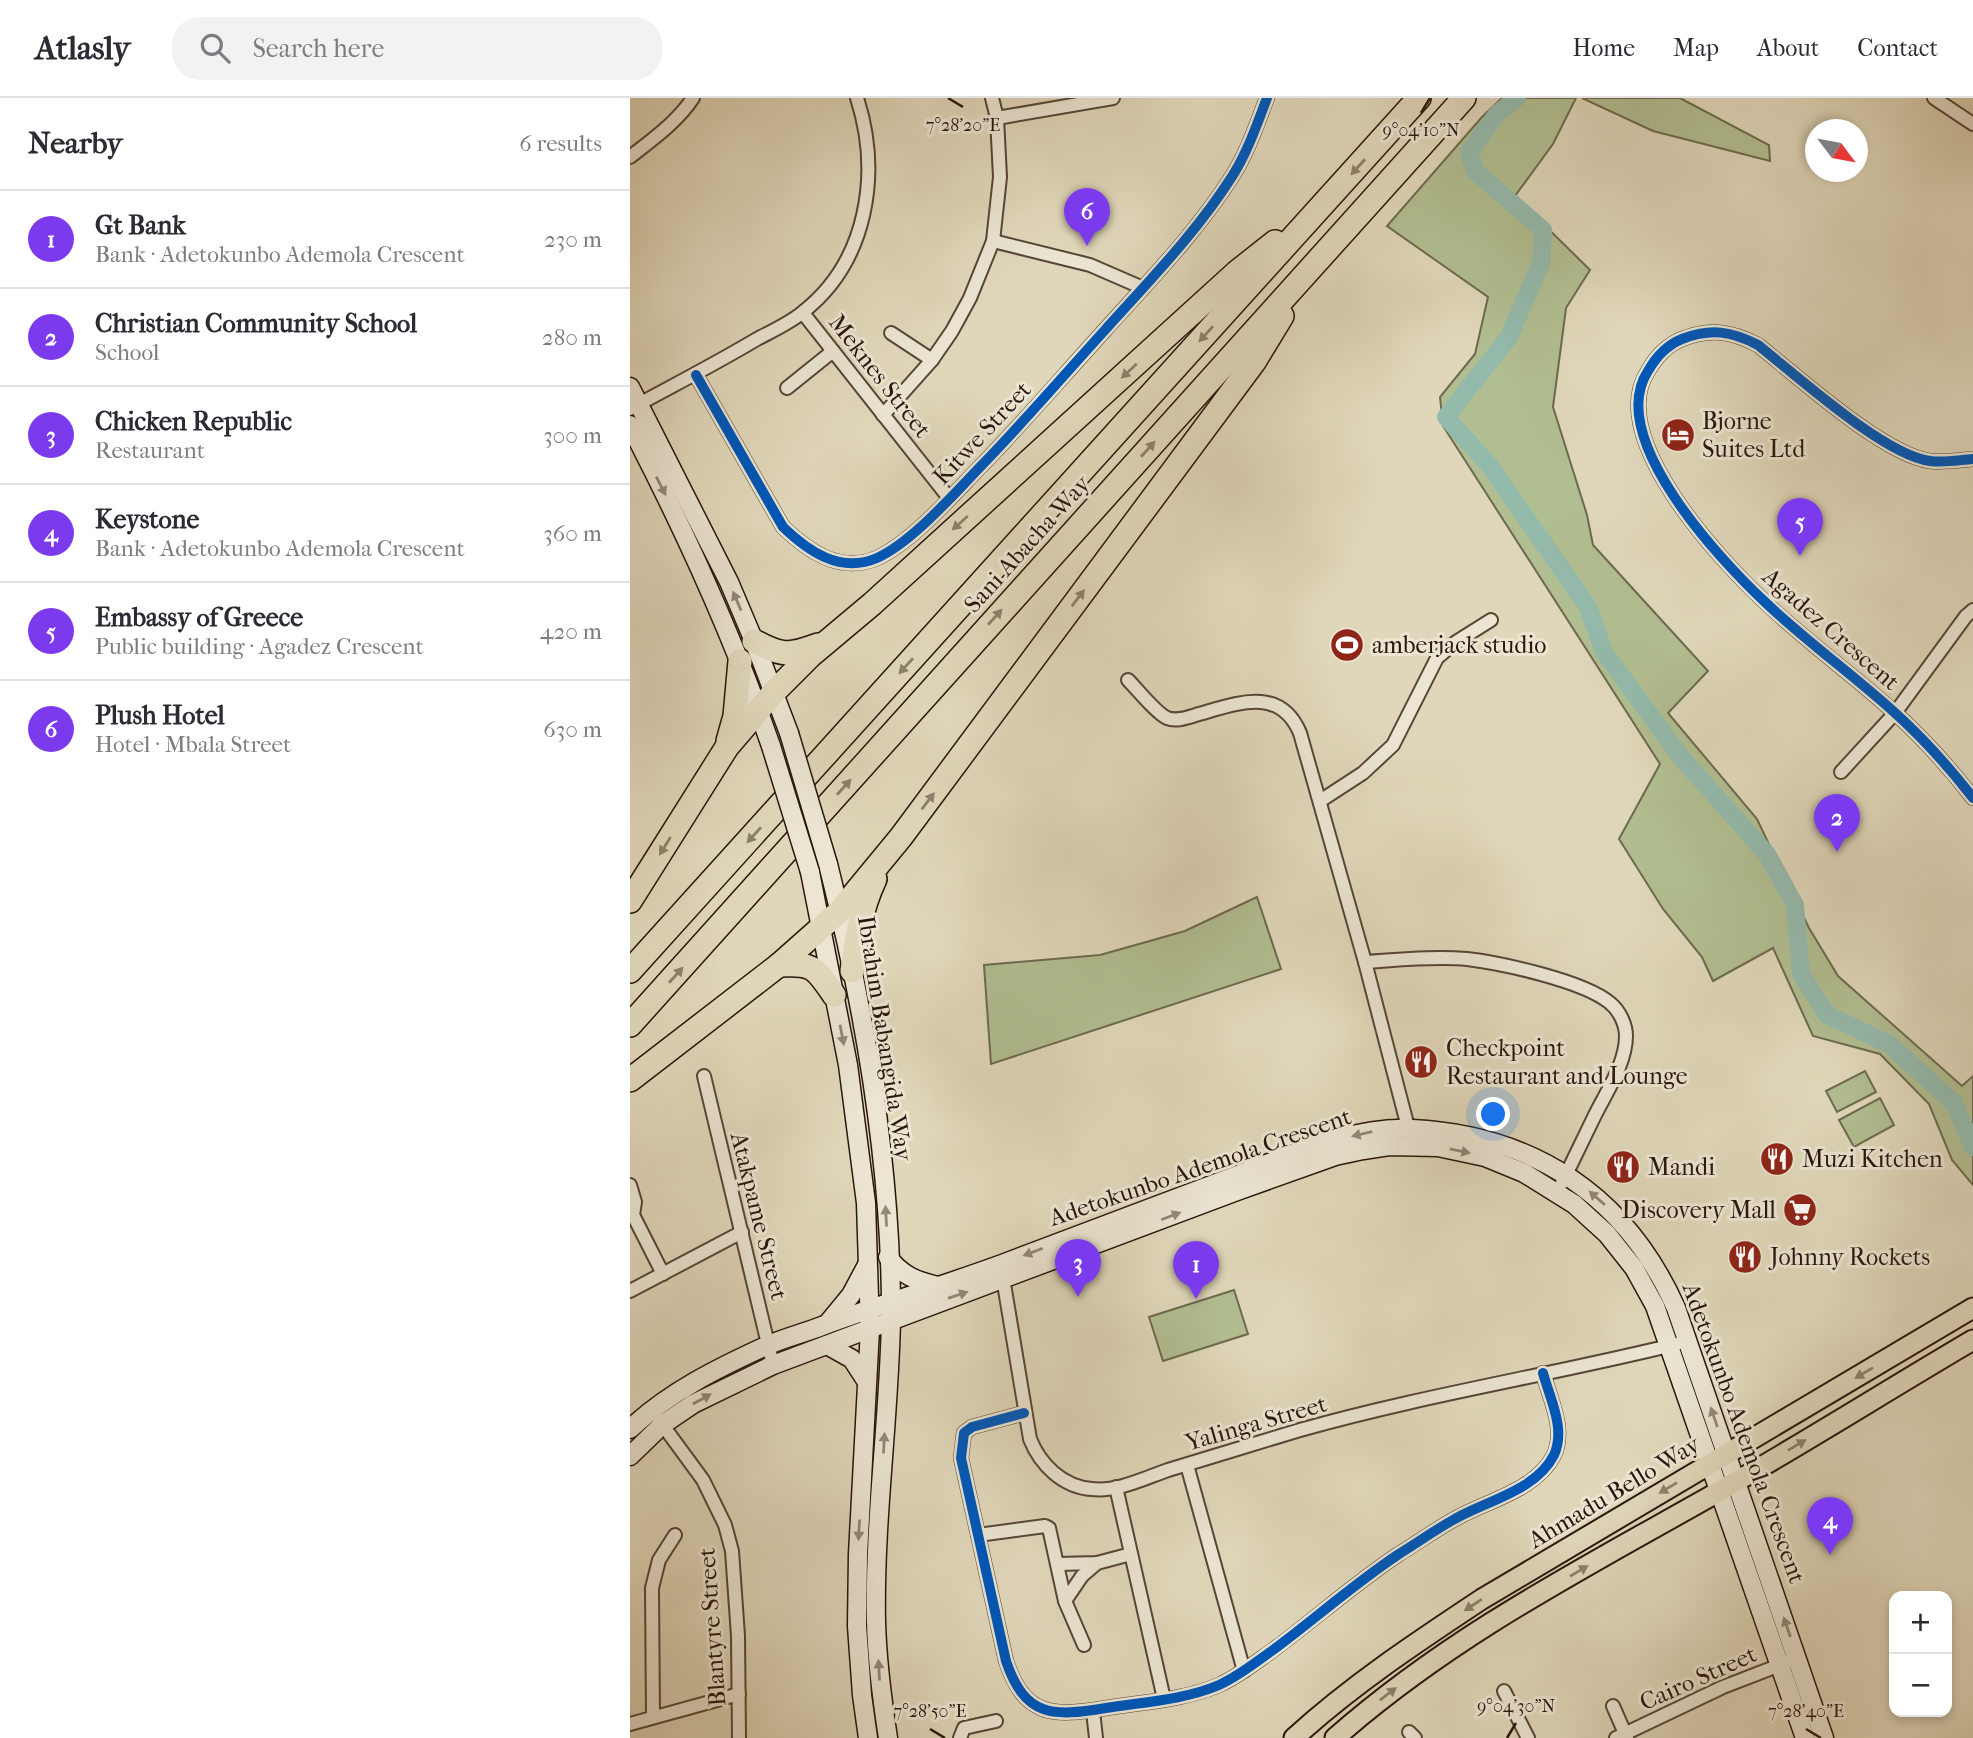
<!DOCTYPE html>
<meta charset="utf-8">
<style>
:root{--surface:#fff;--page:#f2f2f3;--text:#2b2b33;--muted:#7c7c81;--line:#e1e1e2;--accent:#7c3aed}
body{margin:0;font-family:"IM FELL French Canon",serif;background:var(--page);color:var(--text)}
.controls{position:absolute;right:21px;bottom:21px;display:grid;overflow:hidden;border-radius:14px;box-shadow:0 4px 10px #0003}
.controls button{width:63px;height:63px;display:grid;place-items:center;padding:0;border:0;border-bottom:2px solid var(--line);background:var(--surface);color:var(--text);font:35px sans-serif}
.compass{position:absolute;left:1175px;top:21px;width:63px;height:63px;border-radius:50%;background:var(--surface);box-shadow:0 4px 10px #0003;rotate:122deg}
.you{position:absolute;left:864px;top:1017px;width:24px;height:24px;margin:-18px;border:5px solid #fff;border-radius:50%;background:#1a73e8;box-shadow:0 0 0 10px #1a73e833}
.badge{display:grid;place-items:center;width:46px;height:46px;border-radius:50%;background:var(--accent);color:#fff;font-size:23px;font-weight:700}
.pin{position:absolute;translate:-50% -58px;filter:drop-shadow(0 2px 4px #0008)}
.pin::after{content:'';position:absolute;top:37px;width:24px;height:21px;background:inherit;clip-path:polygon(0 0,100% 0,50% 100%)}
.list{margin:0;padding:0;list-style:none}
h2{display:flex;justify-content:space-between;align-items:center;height:91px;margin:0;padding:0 28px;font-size:30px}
h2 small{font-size:23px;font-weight:400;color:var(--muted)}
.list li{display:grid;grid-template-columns:46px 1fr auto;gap:21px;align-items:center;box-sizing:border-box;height:98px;padding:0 28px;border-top:2px solid var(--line)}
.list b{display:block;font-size:26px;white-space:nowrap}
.list p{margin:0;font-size:23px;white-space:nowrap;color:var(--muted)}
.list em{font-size:23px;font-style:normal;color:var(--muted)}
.icon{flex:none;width:38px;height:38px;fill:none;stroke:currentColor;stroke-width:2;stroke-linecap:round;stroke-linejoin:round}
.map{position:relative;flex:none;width:1343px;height:1640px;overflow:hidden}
header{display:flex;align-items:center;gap:42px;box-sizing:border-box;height:98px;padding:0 35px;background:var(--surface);border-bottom:2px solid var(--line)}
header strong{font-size:33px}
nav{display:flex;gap:38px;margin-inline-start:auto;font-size:24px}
.search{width:490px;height:63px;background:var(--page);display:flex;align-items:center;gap:18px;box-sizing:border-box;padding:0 24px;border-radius:28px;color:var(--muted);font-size:26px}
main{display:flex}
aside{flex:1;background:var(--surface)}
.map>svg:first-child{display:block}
.green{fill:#b1be91;stroke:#6c6a4f;stroke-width:2}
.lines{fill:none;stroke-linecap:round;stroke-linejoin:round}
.river{stroke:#94baac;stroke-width:18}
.street-casing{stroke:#564638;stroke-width:16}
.secondary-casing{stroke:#28150d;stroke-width:21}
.primary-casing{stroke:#28150d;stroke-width:23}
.highway-casing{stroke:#28150d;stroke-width:26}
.street{stroke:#ebe5d2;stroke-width:12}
.secondary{stroke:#ebe5d2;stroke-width:18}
.primary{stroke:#e0d7ba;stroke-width:19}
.highway{stroke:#e0d7ba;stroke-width:23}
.secondary-bridge-casing{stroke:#28150d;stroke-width:21;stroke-linecap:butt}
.secondary-bridge{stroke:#ebe5d2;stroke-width:18}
.cycleway-casing{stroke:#ebe5d2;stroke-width:15}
.cycleway{stroke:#0057b8;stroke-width:10}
.oneway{fill:#8d806c}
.oneway2{fill:#938779}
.ticks{fill:none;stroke:#28150d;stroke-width:2.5}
.labels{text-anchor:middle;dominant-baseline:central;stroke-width:6;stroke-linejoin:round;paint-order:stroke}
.street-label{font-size:24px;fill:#28150d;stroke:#ebe5d2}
.poi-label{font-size:24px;fill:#28150d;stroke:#ebe5d2;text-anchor:start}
.ticks-label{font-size:18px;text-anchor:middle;fill:#28150d;stroke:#ebe5d2;stroke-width:6;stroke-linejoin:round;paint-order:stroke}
</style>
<header>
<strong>Atlasly</strong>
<div class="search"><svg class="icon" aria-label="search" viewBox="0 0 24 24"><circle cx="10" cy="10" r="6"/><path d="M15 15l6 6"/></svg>Search here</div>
<nav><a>Home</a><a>Map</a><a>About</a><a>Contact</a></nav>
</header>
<main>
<aside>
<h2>Nearby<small>6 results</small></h2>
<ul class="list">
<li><span class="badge">1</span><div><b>Gt Bank</b><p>Bank · Adetokunbo Ademola Crescent</p></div><em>230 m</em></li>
<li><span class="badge">2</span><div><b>Christian Community School</b><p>School</p></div><em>280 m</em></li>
<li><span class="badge">3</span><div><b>Chicken Republic</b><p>Restaurant</p></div><em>300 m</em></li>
<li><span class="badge">4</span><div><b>Keystone</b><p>Bank · Adetokunbo Ademola Crescent</p></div><em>360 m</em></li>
<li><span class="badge">5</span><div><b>Embassy of Greece</b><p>Public building · Agadez Crescent</p></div><em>420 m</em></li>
<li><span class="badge">6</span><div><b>Plush Hotel</b><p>Hotel · Mbala Street</p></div><em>630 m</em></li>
</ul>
</aside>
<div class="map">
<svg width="1343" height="1640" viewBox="0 0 1343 1640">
<rect width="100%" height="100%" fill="#e0d7ba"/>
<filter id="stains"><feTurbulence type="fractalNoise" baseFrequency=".00286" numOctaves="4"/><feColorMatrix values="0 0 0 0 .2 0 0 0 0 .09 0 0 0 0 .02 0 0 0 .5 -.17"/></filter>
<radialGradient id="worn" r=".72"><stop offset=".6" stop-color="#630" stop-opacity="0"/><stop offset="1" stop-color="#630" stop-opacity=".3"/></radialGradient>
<g class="green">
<path d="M872,0H946L923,46L885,98L960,172L936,210L923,309L957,417L963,447L1078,573L1038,615L1127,721L1179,830L1208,878L1332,988L1343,978V1087L1322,1062L1299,1006L1250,956L1183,938L1143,850L1083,883L1072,859L1033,811L989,741L1030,666L813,328L810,299L845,256L858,199L757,128L852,19Z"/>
<path d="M952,0H1050L1139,47L1140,63L1023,33Z"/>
<path d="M627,799L651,871L361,966L354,867L470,857L555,833Z"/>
<path d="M1235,973L1246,994L1207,1014L1196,993Z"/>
<path d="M1250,1000L1264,1027L1224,1049L1209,1022Z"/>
<path d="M604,1192L618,1236L533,1263L519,1219Z"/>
</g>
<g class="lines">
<path class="river" d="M887,0L867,16L839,54L845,73L913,132L911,165L879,239L816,319L859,367L958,509L974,554L1050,658L1137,756L1165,807L1171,876L1197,917L1259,946L1324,1005L1343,1049"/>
<g class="street-casing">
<g id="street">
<path d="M1304,0L1343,26"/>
<path d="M367,20L483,0"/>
<path d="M0,59C23,41 47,24 63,0"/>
<path d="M363,143L460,167L513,190"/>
<path d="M173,215L319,400"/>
<path d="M261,235L302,262"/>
<path d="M66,277L153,429C178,453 210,476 247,460C282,444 323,397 350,369C393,325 433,278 475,232C519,183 567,134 603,77C618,53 627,26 637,0"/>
<path d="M157,290L203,253"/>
<path d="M0,311C42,288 85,266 127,241C142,233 160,225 173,214C238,163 251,75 227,0"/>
<path d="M253,317L302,262L322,233L340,200L363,143L370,79L367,20L362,0"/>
<path d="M1343,361C1329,362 1314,365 1300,363C1254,357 1167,278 1128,247C1101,233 1081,230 1052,241C1037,247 1026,259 1018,273C975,339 1089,461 1135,504C1176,543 1222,576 1264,614C1293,640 1319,669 1343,700"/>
<path d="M498,582C508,592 526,615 537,620C547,624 559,619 569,616C608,605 650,588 670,635L735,864L780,1037"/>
<path d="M1211,674L1265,615L1336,518L1343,512"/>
<path d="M690,703L733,675L763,647L807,560L826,544L861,522"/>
<path d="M735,864C768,862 803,858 837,861C871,865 954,883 980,905C989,912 996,926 996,938C996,965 977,993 965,1017C954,1040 943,1062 932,1085"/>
<path d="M74,978L143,1267"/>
<path d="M0,1087L5,1104L3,1117L33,1176"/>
<path d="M372,1174L400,1341C410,1366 432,1389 462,1391C487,1394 515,1380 538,1372C582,1359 626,1345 670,1332C794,1297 921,1277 1047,1246"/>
<path d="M0,1193L112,1134"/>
<path d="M394,1315L342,1329L334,1335L331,1360L376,1563C395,1619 422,1619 476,1610C513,1604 554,1602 589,1587C609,1578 626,1564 643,1552C685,1521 725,1485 769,1456C787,1445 805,1432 823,1422C855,1403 906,1393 924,1357C936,1331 920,1301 913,1275"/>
<path d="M29,1322L73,1382L95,1427L102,1453L108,1538L109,1640"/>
<path d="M557,1367L614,1573"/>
<path d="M486,1389L534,1601"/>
<path d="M348,1437L415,1428L419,1430L435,1503L454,1547"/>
<path d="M428,1466L467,1465L501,1456"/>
<path d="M435,1503L452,1478L467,1465"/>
<path d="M874,1593L898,1640"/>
<path d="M983,1608L997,1640"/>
<path d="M463,1613L466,1640"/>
<path d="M23,1619L22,1490L29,1462L45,1437"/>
<path d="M0,1626L109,1596"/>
<path d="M779,1634L785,1640"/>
<path d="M330,1640L334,1630L366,1623"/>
<path d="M986,1640L1093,1589L1168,1560"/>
</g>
</g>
<g class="secondary-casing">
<g id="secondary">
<path d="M0,289L99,484L124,543L159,635"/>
<path d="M0,327C55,433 102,535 141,648"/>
<path d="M198,766C235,913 262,1071 261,1222C259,1323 244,1423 246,1524C247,1563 252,1601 258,1640"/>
<path d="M180,774L218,967L236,1105L240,1231L228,1456L227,1528L232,1597L238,1640"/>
<path d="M258,1159C271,1177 286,1183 308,1188"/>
<path d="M198,1225L221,1197L237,1167"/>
<path d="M197,1247L222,1261L237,1284"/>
<path d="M0,1331C39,1294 88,1270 136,1248C154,1240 174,1235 192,1228C252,1206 312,1188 372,1166C448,1138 524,1109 600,1080C655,1060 722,1027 782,1031C904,1037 996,1098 1046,1210L1194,1640"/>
<path d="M0,1358L32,1327L63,1306L143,1267L607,1093L705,1058L733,1052L759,1048L808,1049L855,1059L894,1075L944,1106L977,1136L1004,1170L1025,1208L1175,1640"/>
</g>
</g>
<g class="primary-casing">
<g id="primary">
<path d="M664,1640C722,1587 787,1544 852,1501L1343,1210"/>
<path d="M705,1640C822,1537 954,1470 1088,1394C1174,1345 1258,1292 1343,1242"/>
</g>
</g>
<g class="highway-casing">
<g id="highway">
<path d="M124,543C151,558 159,558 188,547"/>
<path d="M98,643L105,618L110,563"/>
<path d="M0,803L97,649L144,594L180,558L242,506L607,174L645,144"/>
<path d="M149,867C183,865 185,869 204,897"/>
<path d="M0,873L789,0"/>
<path d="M222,873C226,840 231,811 245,781"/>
<path d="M0,927L834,0"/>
<path d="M0,982L149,867L193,828L210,813L271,739L624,264L652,218"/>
</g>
</g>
<use href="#street" class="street"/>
<use href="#secondary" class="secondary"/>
<use href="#primary" class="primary"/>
<use href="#highway" class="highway"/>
<g class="secondary-bridge-casing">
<g id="secondary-bridge">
<path d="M159,635L198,766"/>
<path d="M141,648L180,774"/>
</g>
</g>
<use href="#secondary-bridge" class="secondary-bridge"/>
<g class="cycleway-casing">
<g id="cycleway">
<path d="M66,277L153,429C178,453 210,476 247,460C282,444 323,397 350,369C393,325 433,278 475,232C519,183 567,134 603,77C618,53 627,26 637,0"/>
<path d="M1343,361C1329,362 1314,365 1300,363C1254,357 1167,278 1128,247C1101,233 1081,230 1052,241C1037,247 1026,259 1018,273C975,339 1089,461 1135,504C1176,543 1222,576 1264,614C1293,640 1319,669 1343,700"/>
<path d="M394,1315L342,1329L334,1335L331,1360L376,1563C395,1619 422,1619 476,1610C513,1604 554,1602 589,1587C609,1578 626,1564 643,1552C685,1521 725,1485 769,1456C787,1445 805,1432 823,1422C855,1403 906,1393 924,1357C936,1331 920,1301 913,1275"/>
</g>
</g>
<use href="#cycleway" class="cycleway"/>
</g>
<defs><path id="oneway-solid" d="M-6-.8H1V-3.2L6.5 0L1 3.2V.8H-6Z" transform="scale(1.75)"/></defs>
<g class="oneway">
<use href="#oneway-solid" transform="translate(728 69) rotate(132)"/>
<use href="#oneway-solid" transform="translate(576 236) rotate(132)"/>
<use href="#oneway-solid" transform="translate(499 273) rotate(137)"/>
<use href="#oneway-solid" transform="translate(518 351) rotate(-48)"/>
<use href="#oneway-solid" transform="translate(330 425) rotate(138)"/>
<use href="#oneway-solid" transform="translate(448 500) rotate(-53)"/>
<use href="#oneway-solid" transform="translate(365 519) rotate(-48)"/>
<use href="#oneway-solid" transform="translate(276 568) rotate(132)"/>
<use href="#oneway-solid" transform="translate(214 689) rotate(-48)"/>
<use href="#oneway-solid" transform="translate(298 703) rotate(-53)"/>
<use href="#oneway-solid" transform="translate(124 737) rotate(132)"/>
<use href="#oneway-solid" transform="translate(35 748) rotate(122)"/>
<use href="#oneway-solid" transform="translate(46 877) rotate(-48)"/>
<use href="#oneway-solid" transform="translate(1234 1275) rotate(149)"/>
<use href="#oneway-solid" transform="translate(1167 1347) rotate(-31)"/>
<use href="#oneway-solid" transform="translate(1038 1390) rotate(149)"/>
<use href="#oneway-solid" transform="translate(949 1473) rotate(-30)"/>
<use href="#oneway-solid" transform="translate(843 1507) rotate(147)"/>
<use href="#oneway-solid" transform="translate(758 1596) rotate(-38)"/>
</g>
<g class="oneway2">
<use href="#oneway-solid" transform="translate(31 388) rotate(63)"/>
<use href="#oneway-solid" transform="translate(107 503) rotate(-113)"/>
<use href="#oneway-solid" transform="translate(212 937) rotate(79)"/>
<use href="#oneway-solid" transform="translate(732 1036) rotate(167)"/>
<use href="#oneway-solid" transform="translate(830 1053) rotate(12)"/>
<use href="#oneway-solid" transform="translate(967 1100) rotate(-139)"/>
<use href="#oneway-solid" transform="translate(256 1118) rotate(-93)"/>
<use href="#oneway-solid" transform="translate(541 1118) rotate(-21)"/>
<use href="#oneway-solid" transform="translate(403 1154) rotate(159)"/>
<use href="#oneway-solid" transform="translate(328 1197) rotate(-19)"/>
<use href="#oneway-solid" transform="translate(72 1301) rotate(-29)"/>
<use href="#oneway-solid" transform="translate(1084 1319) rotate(-109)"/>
<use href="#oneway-solid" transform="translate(254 1345) rotate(-87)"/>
<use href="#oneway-solid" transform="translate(229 1432) rotate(93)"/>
<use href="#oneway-solid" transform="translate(1157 1529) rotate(-109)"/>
<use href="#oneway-solid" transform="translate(249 1572) rotate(-93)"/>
</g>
<path class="ticks" d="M318,0L333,9M791,15L800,0M300,1631L315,1640M1176,1631L1191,1640M877,1640L886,1625"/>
<defs>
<g id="hotel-disc" transform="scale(1.75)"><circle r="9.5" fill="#8f2418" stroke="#ebe5d2"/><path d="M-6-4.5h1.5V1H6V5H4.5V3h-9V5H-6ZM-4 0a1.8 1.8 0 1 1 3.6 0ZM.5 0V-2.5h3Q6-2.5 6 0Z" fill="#fff"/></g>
<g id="stadium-disc" transform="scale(1.75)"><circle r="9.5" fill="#8f2418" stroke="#ebe5d2"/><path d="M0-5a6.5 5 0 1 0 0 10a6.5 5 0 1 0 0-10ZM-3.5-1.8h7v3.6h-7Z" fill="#fff"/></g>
<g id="restaurant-disc" transform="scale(1.75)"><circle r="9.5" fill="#8f2418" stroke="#ebe5d2"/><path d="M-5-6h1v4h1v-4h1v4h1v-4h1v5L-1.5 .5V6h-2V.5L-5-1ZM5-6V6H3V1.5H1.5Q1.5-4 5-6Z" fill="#fff"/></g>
<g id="supermarket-disc" transform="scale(1.75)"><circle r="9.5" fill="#8f2418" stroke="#ebe5d2"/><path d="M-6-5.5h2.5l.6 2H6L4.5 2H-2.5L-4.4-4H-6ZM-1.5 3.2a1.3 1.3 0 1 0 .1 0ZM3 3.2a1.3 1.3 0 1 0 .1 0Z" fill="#fff"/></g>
</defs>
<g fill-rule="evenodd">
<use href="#hotel-disc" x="1048" y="337"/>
<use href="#stadium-disc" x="717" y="547"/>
<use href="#restaurant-disc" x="791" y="964"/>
<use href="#restaurant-disc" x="1147" y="1061"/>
<use href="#restaurant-disc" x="993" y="1069"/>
<use href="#supermarket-disc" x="1170" y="1112"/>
<use href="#restaurant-disc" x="1115" y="1159"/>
</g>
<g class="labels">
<g class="street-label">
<text transform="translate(250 278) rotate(52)">Meknes Street</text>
<text transform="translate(352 335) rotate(-47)">Kitwe Street</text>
<text transform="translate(397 446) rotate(-48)">Sani Abacha Way</text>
<text transform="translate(1201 531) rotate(41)">Agadez Crescent</text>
<text transform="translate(255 940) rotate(81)">Ibrahim Babangida Way</text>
<text transform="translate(570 1069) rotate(-19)">Adetokunbo Ademola Crescent</text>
<text transform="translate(129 1118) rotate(76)">Atakpame Street</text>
<text transform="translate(626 1325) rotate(-16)">Yalinga Street</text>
<text transform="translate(1114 1335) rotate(70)">Adetokunbo Ademola Crescent</text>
<text transform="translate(984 1394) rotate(-31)">Ahmadu Bello Way</text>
<text transform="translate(82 1529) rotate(-94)">Blantyre Street</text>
<text transform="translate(1068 1580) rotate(-24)">Cairo Street</text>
</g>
<g class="poi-label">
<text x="1072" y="323">Bjorne<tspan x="1072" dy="28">Suites Ltd</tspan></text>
<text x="742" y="547">amberjack studio</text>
<text x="816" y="950">Checkpoint<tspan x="816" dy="28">Restaurant and Lounge</tspan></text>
<text x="1172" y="1061">Muzi Kitchen</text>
<text x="1018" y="1069">Mandi</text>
<text x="1146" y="1112" text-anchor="end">Discovery Mall</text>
<text x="1140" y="1159">Johnny Rockets</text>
</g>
</g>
<g class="ticks-label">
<text x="333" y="33">7°28'20"E</text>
<text x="791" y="38">9°04'10"N</text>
<text x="886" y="1614">9°04'30"N</text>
<text x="300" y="1619">7°28'50"E</text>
<text x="1176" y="1619">7°28'40"E</text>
</g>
<rect width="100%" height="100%" filter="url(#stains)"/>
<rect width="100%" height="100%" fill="url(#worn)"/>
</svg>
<div class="controls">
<button>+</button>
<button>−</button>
</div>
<svg class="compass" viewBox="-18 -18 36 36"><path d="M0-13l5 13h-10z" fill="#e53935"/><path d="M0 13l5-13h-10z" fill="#7c7c81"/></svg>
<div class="you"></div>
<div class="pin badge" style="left:566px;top:1201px">1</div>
<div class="pin badge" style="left:1207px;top:754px">2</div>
<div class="pin badge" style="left:448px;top:1199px">3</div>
<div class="pin badge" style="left:1200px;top:1457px">4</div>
<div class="pin badge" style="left:1170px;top:458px">5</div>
<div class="pin badge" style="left:457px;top:148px">6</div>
</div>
</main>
